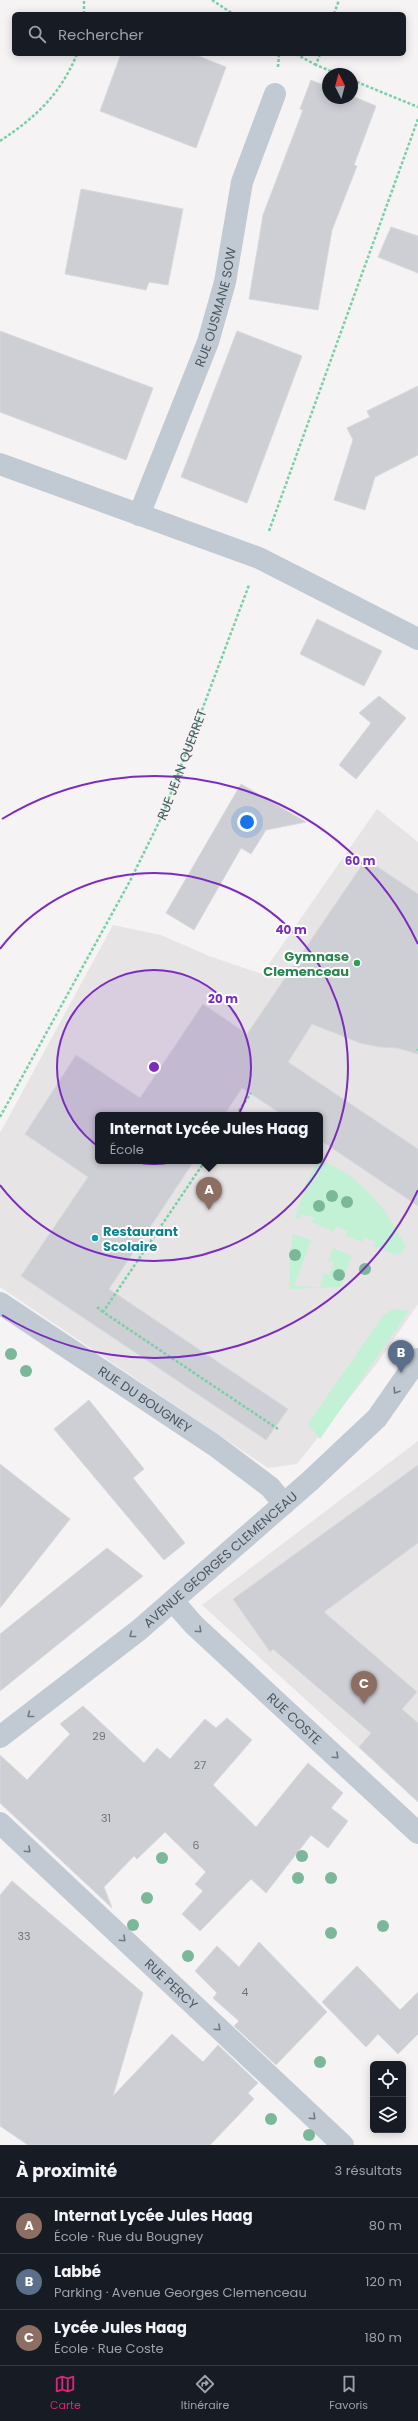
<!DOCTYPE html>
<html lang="fr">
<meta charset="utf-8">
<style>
:root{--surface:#171b24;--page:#20242c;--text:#f1f3f6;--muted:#9ea1a6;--line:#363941;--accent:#db2777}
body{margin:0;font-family:Poppins,sans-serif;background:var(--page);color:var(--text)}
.controls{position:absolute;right:12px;bottom:12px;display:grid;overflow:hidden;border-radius:6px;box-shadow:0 2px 10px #0003}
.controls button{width:36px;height:36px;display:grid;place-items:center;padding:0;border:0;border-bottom:1px solid var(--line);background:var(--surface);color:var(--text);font:20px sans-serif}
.compass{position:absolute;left:322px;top:68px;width:36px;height:36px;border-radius:50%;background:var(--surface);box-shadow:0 2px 10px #0003;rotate:354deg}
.you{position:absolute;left:247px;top:822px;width:14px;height:14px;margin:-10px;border:3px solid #fff;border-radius:50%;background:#1a73e8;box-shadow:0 0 0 6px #1a73e833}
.badge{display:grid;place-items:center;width:26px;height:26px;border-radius:50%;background:var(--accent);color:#fff;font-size:13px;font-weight:700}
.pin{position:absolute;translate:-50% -33px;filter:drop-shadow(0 1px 2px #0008)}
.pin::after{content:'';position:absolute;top:21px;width:14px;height:12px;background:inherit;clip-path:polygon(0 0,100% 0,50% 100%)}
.popup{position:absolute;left:95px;top:1112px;width:228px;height:52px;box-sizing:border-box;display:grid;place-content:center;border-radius:6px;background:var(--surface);filter:drop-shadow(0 1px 3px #0005);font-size:13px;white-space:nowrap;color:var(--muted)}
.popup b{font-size:15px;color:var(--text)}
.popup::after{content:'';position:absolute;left:50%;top:100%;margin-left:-8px;border:8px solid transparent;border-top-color:var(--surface)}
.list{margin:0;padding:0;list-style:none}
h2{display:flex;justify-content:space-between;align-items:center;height:52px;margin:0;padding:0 16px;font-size:17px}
h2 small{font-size:13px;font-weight:400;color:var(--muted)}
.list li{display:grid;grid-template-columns:26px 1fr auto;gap:12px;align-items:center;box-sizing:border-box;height:56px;padding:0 16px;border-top:1px solid var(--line)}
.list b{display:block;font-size:15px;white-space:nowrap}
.list p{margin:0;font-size:13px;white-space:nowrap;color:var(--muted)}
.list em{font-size:13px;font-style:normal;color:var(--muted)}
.icon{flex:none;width:22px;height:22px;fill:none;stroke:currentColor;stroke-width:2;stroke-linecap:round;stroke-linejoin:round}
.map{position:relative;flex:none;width:418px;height:2145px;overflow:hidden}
.search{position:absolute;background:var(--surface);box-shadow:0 2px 10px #0003;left:12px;right:12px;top:12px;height:44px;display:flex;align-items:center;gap:10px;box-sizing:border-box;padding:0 14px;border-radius:6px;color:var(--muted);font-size:15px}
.sheet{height:220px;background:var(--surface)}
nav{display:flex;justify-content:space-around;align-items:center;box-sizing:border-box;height:56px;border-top:1px solid var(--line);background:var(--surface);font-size:11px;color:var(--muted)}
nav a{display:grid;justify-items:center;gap:2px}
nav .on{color:var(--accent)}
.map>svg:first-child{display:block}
.education{fill:#e6e4e5;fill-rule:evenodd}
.green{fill:#c3f1d5}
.building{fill:#cdcfd5;stroke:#d7d9de}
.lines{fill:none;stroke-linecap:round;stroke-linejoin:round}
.path{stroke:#7ad0a6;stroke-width:2.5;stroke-dasharray:3 2;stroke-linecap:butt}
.street{stroke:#c1cad2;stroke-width:22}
.tree{fill:#7bb799}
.oneway{stroke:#6e7983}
.ring{fill:none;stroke:#7b2cbf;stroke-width:2}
.leisure-dot{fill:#2e9e5b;stroke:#fff;stroke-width:1.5}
.culture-dot{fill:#0f9aa8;stroke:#fff;stroke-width:1.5}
.labels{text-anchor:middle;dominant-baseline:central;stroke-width:4;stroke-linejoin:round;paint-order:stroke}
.number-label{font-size:11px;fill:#6b747e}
.street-label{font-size:13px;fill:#4a5661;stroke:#fff}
.leisure-label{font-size:13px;font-weight:bold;fill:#27864d;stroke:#fff;text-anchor:end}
.culture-label{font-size:13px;font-weight:bold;fill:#0d838f;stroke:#fff;text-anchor:start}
.centre{fill:#7b2cbf;stroke:#fff;stroke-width:2}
.ring-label{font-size:12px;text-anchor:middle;font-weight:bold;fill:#7b2cbf;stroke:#fff;stroke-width:4;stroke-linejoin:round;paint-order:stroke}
</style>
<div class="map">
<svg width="418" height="2145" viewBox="0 0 418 2145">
<rect width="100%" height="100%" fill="#f5f3f3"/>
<g class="education">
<path d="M377,809L418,842V1304L378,1362L297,1464L268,1468L0,1287V1133L113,925L161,935L209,956L262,974ZM98,1115H320V1161H98Z"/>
<path d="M418,1441V1802L202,1605Z"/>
</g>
<g class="green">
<path d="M320,1160C361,1176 387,1209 406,1247L398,1255L374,1247L376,1242L364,1237L362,1242L346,1236L348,1231L336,1226L334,1232L312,1222L314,1218L302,1214L300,1219L295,1218L309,1176Z"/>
<path d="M293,1234L311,1240L294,1286L320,1287L324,1273L329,1275L334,1263L328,1261L333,1248L352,1256L340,1287L290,1289L289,1263Z"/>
<path d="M393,1309L409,1311L320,1439L308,1424L383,1316Z"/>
</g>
<g class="building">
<path d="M121,54H193L226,67L196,148L100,111Z"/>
<path d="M311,80L328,87V98H352V96L376,106L354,165L357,166L332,230L318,310L249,299L263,215L303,110L300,109Z"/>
<path d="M81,189L183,209L168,285L149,282L146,290L65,274Z"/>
<path d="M391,227L418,236V273L378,257Z"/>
<path d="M0,331L153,388L126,460L0,412Z"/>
<path d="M237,331L302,356L247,503L181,477Z"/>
<path d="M418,386V455L375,477L365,510L334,500L353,440L347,428L370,417L367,411Z"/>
<path d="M317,619L382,651L364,686L300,654Z"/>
<path d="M379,696L406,718L356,779L339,765L371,723L359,713Z"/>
<path d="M241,784L306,822L266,830L251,854L241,848L194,930L166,913Z"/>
<path d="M366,859L418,894V1054L397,1048L379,1047L360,1043L312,1024L288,1062L418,1149V1206L320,1140V1115H283L242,1088L224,1115H98V1161H194L109,1289L288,1409L266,1440L21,1276L88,1177L25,1134L76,1055L140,1098L203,1004L247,1034Z"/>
<path d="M89,1400L144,1469L133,1478L185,1543L164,1560L54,1429Z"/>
<path d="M0,1464L70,1519L0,1608Z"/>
<path d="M418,1465V1543L324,1612L417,1692L402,1709L418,1723V1802L359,1747L371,1733L273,1649L270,1652L233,1599Z"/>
<path d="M107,1548L143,1576L0,1691V1634Z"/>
<path d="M83,1706L144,1763L157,1748L170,1759L205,1719L216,1728L227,1718L252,1740L213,1785L256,1827L308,1763L343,1793L331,1808L348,1821L328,1848L311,1835L266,1893L251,1879L200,1931L182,1914L203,1891L195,1884L206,1872L165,1832L137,1859L134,1856L104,1887L112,1908L0,1803V1755L27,1780L70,1734L60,1724Z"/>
<path d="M12,1881L143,1993L113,2096L172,2034L203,2062L218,2045L258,2083L248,2093L254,2099L210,2145H28L0,2126V1895Z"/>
<path d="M259,1942L327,2012L276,2065L234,2026L239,2021L213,1998L217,1993L195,1971L217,1946L239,1967Z"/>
<path d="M357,1966L400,2010L418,1992V2034L398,2054L378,2034L366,2047L322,2002Z"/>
</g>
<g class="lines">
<g class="path">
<path d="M212,0L233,14"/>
<path d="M84,14V0"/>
<path d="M334,14L339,0"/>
<path d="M296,54L316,65"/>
<path d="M320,54L316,65L338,74"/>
<path d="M278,67L279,54"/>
<path d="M352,80L418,107"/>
<path d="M0,141C36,117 60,95 77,54"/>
<path d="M269,531L418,119"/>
<path d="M417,1049L418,1050"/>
<path d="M236,1115L251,1093"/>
<path id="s1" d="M0,1117L130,881L163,814L249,585"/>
<path d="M205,1161L103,1312L278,1429"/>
<path d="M97,1307L103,1312"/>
</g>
<g class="street">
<path d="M0,464L259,558L418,639"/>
<path id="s2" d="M139,515L208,342L225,282L242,182L275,94"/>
<path id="s3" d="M0,1303L214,1445L270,1487L284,1504"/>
<path id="s4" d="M173,1601L194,1625L418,1833"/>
<path id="s5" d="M0,1737L139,1630L310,1481L377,1418L418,1359"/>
<path id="s6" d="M0,1823L343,2145"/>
</g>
</g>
<g class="tree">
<circle cx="332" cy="1196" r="6"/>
<circle cx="347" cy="1202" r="6"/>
<circle cx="319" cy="1206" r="6"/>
<circle cx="295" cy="1255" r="6"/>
<circle cx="365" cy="1269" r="6"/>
<circle cx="339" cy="1275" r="6"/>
<circle cx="11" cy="1354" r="6"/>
<circle cx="26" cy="1371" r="6"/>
<circle cx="302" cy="1856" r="6"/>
<circle cx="162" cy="1858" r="6"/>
<circle cx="298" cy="1878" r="6"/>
<circle cx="331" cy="1878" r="6"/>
<circle cx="147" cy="1898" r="6"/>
<circle cx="133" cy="1925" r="6"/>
<circle cx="383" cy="1926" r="6"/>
<circle cx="331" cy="1933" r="6"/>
<circle cx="188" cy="1956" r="6"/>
<circle cx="320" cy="2062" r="6"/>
<circle cx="271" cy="2119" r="6"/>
<circle cx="309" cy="2135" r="6"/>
</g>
<defs><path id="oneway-chevron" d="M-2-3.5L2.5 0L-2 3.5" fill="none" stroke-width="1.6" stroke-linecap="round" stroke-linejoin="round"/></defs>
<g class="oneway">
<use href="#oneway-chevron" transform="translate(396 1391) rotate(124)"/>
<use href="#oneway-chevron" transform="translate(199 1630) rotate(43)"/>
<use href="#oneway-chevron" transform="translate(132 1635) rotate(142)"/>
<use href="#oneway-chevron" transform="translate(30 1715) rotate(142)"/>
<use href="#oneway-chevron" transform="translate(336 1756) rotate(43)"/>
<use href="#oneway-chevron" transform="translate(28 1850) rotate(43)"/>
<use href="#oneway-chevron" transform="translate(123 1939) rotate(43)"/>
<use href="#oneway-chevron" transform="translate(218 2028) rotate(43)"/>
<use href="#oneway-chevron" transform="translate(313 2117) rotate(43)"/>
</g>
<circle cx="154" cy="1067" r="97" fill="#7b2cbf" fill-opacity=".12"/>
<g class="ring">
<circle cx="154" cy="1067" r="97"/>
<path d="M0 949A194 194 0 1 1 0 1185"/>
<path d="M418 1190A291 291 0 0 1 2 1315M2 819A291 291 0 0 1 418 944"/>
</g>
<circle class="leisure-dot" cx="357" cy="963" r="4"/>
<circle class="culture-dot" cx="95" cy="1238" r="4"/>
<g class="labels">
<g class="number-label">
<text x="99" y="1736">29</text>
<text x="200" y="1765">27</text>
<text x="106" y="1818">31</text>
<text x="196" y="1845">6</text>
<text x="24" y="1936">33</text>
<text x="245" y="1992">4</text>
</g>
<g class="street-label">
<text stroke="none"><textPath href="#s2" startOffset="222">RUE OUSMANE SOW</textPath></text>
<text stroke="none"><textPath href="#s1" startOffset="397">RUE JEAN QUERRET</textPath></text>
<text stroke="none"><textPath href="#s3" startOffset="174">RUE DU BOUGNEY</textPath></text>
<text stroke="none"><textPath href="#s5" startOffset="283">AVENUE GEORGES CLEMENCEAU</textPath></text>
<text stroke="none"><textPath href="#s4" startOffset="169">RUE COSTE</textPath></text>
<text stroke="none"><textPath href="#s6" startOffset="235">RUE PERCY</textPath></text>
</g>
<g class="leisure-label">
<text x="349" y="956">Gymnase<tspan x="349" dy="15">Clemenceau</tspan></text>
</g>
<g class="culture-label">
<text x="103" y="1231">Restaurant<tspan x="103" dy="15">Scolaire</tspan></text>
</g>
</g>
<circle cx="154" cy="1067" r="6" class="centre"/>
<g class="ring-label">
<text x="360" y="865">60 m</text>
<text x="291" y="934">40 m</text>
<text x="223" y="1003">20 m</text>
</g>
</svg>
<div class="controls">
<button><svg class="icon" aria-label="locate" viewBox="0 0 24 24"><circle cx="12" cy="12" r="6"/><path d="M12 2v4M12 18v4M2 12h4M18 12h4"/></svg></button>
<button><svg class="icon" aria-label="layers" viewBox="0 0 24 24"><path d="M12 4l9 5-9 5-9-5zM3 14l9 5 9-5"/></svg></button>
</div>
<svg class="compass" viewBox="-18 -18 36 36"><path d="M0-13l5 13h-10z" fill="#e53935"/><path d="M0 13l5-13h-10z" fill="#9ea1a6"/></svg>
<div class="you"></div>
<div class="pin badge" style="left:209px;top:1210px;background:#8d6e63">A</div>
<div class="popup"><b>Internat Lycée Jules Haag</b>École</div>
<div class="pin badge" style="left:401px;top:1373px;background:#5c6f8a">B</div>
<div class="pin badge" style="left:364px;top:1704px;background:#8d6e63">C</div>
<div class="search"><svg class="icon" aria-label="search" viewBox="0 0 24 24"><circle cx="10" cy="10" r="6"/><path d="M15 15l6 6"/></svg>Rechercher</div>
</div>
<section class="sheet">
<h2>À proximité<small>3 résultats</small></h2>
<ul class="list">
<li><span class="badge" style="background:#8d6e63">A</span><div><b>Internat Lycée Jules Haag</b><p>École · Rue du Bougney</p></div><em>80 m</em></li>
<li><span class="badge" style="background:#5c6f8a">B</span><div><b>Labbé</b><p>Parking · Avenue Georges Clemenceau</p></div><em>120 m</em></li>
<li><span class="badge" style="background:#8d6e63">C</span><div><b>Lycée Jules Haag</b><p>École · Rue Coste</p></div><em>180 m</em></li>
</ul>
</section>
<nav>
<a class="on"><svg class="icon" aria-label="map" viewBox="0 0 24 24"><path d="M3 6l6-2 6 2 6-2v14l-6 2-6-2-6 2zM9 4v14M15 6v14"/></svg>Carte</a>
<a><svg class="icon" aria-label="directions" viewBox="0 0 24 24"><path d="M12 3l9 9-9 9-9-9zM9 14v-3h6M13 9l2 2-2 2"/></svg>Itinéraire</a>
<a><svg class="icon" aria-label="saved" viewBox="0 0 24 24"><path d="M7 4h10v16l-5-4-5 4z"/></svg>Favoris</a>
</nav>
